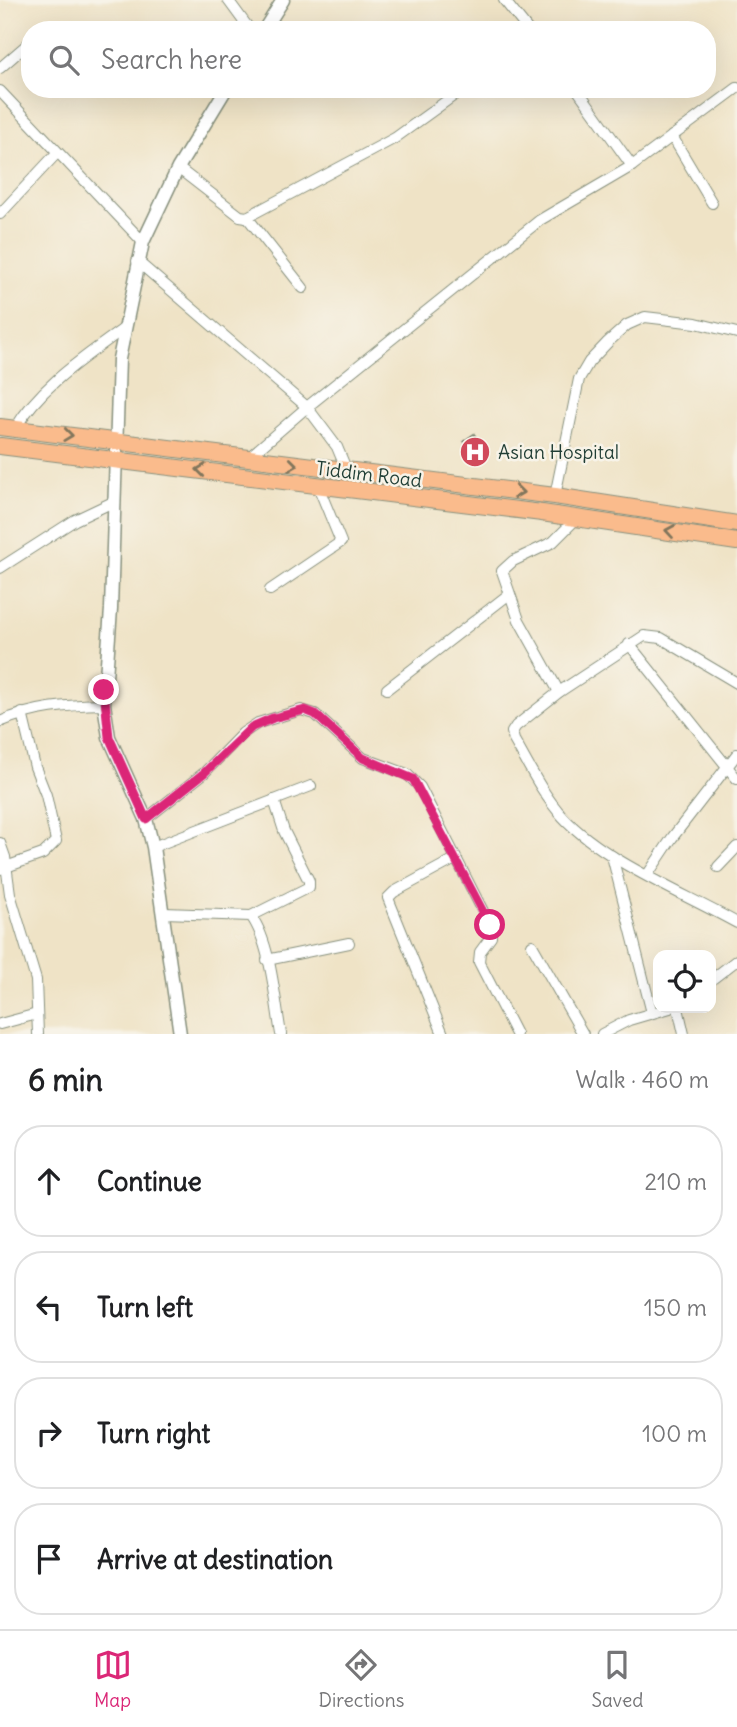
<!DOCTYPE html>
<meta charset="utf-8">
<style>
:root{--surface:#fff;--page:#f6f6f6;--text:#202124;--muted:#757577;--line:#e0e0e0;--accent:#db2777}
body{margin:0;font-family:Delius,sans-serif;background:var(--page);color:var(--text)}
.controls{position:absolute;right:21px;bottom:21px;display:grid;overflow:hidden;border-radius:14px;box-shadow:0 7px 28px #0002}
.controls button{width:63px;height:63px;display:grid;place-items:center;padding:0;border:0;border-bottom:2px solid var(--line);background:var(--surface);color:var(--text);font:35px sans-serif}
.stop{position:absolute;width:21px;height:21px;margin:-16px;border:5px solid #db2777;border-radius:50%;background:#fff}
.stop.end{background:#db2777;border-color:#fff;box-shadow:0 2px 7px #0008}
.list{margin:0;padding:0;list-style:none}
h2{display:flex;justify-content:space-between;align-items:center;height:91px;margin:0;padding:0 28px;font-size:30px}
h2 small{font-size:23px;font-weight:400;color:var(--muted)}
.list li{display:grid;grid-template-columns:46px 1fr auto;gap:21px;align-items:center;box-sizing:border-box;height:112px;margin:0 14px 14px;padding:0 14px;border:2px solid var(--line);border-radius:28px}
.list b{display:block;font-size:26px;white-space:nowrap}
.list em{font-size:23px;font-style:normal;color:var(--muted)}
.icon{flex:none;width:38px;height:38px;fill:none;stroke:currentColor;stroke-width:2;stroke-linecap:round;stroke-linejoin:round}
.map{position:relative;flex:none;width:737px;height:1034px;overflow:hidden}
.search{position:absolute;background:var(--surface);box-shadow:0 7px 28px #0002;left:21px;right:21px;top:21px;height:77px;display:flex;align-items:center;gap:18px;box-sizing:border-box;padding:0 24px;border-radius:28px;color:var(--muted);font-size:26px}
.sheet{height:595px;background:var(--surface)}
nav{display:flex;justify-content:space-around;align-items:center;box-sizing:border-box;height:98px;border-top:2px solid var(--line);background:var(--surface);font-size:19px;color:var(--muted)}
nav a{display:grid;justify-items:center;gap:4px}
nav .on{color:var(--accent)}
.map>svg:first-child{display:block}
.building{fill:#c993c8}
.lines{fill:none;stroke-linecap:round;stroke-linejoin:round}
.minor-casing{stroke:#87907d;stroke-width:12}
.tertiary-casing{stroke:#87907d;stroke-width:15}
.trunk-casing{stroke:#87907d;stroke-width:18}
.minor{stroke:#fff;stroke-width:10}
.tertiary{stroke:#fff;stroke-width:12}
.trunk{stroke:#fabb8c;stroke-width:16}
.oneway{stroke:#82765c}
.route{stroke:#db2777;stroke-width:9}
.labels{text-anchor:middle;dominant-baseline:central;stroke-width:5;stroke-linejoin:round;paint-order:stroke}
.poi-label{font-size:19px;fill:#1f3d34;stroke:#f7f3e8;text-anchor:start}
.street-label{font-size:19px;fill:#1f3d34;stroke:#f7f3e8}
</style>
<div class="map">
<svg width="737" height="1034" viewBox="0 0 737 1034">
<rect width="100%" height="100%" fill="#f7f3e8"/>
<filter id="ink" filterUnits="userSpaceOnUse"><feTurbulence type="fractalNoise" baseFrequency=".0143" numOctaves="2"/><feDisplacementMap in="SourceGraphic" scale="14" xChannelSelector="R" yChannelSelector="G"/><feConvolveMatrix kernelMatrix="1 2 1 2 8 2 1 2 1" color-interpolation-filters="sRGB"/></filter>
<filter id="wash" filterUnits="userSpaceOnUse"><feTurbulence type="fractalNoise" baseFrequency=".00686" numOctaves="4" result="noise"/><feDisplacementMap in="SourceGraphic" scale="28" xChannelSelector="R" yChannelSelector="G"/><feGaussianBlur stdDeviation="1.57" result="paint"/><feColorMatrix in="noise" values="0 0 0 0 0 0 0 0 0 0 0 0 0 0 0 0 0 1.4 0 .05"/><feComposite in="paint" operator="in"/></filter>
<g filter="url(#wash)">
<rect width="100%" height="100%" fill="#efe3c6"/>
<g id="blocks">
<path class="building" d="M474,434L486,454L476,460L464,441Z"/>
</g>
</g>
<g filter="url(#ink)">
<use href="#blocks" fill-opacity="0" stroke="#87907d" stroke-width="2"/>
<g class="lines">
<g class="minor-casing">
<g id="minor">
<path d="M228,0L250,30"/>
<path d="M504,0L528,30"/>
<path d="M41,30L44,27"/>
<path d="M0,68L30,42"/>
<path d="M577,89L632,166"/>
<path d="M0,91L143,242"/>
<path d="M672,136L712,203"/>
<path d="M178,168L240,216L247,217L395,138L463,89"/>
<path d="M0,214L57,153"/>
<path d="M247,217L303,288"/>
<path d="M137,261L307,407L337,447L347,471"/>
<path d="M15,429C39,387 85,357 123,329"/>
<path d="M247,459L307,407L540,220L632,166L737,88"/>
<path d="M555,496L579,379L589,362L608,342L627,325L645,317L696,323L737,333"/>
<path d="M0,568L75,520L113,502"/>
<path d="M270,590L341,542L318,486"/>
<path d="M629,644L737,779"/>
<path d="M737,683L661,638L644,636L559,692L516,726L512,732L514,740C529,766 543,795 563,817C604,861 683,893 737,923"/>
<path d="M387,689L508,595"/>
<path d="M559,692L519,620L502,571L513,561L553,542L577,518"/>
<path d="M0,722C34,707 67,705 104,704"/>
<path d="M146,819L204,773L243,733L258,723L301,710L315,714L363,758L407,774L420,787L490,925L491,937L480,952L479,962L516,1034"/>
<path d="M0,843L5,857L10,894L36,980L38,1034"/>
<path d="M153,847L311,786"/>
<path d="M612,856L652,1013"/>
<path d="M718,867L737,847"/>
<path d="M0,869L43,854L56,841L46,795L35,767L22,713"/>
<path d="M648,874L672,838L737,754"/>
<path d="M164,913L251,916C271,943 275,1001 281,1034"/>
<path d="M251,916L309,887V881L284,831L274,800"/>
<path d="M532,945L583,1034"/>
<path d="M267,960L349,943"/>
<path d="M711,980L737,960"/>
<path d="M678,1008L684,1034"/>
<path d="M0,1024L37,1014"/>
<path d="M443,1034L388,898L394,892L455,859"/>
<path d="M602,1034L629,1020L670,1008"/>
</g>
</g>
<g class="tertiary-casing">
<g id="tertiary">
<path d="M264,30L283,0"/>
<path d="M180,1034L153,847L146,819L109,737L104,704L111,609L119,359L143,242L178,168L226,89"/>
</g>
</g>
<g class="trunk-casing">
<g id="trunk">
<path d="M0,427L555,496L737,524"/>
<path d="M0,446L542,513L737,542"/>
</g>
</g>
<use href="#minor" class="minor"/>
<use href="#tertiary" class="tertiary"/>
<use href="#trunk" class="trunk"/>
</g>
<defs><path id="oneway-chevron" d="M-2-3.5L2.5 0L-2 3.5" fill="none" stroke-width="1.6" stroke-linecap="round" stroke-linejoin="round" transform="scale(1.75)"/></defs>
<g class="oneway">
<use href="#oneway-chevron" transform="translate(68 435) rotate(7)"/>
<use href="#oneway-chevron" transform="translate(293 465) rotate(7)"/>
<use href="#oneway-chevron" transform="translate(201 470) rotate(-173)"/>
<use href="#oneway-chevron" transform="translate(519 492) rotate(7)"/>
<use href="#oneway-chevron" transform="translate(670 531) rotate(-171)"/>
</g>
</g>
<g class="lines" filter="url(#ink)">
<path class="route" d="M104,690L109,737L146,819L204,773L252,727L273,718L305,710L315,714L363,758L413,779L490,925"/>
</g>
<defs>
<g id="hospital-disc" transform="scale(1.575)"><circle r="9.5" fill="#d1495b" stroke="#f7f3e8"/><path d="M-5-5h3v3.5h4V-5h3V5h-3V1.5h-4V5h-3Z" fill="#fff"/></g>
</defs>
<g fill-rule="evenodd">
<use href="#hospital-disc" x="475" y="452"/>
</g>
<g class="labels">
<g class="poi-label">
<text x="498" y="452">Asian Hospital</text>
</g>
<g class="street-label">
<text transform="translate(369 474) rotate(7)">Tiddim Road</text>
</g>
</g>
</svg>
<div class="controls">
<button><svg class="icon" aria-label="locate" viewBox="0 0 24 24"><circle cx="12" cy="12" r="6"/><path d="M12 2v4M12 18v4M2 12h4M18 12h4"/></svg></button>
</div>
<div class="stop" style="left:490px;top:925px"></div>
<div class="stop end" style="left:104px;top:690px"></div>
<div class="search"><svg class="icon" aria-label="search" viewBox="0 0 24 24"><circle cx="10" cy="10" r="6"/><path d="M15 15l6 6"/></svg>Search here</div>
</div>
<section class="sheet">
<h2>6 min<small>Walk · 460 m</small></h2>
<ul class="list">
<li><svg class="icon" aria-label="ahead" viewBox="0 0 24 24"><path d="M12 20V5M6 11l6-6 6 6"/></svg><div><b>Continue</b></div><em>210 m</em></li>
<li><svg class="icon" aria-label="left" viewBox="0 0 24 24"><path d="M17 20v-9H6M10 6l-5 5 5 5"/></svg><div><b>Turn left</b></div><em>150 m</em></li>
<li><svg class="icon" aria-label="right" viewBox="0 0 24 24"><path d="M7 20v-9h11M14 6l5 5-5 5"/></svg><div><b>Turn right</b></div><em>100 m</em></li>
<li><svg class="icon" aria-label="arrive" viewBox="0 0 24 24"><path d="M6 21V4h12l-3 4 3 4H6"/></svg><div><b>Arrive at destination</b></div></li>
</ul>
</section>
<nav>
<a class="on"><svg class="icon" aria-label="map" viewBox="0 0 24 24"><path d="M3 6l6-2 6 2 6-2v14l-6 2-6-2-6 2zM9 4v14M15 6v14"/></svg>Map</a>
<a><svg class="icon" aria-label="directions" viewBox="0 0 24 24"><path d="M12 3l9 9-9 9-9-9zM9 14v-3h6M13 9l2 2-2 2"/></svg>Directions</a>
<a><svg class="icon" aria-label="saved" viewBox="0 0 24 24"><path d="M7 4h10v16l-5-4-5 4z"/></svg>Saved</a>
</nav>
